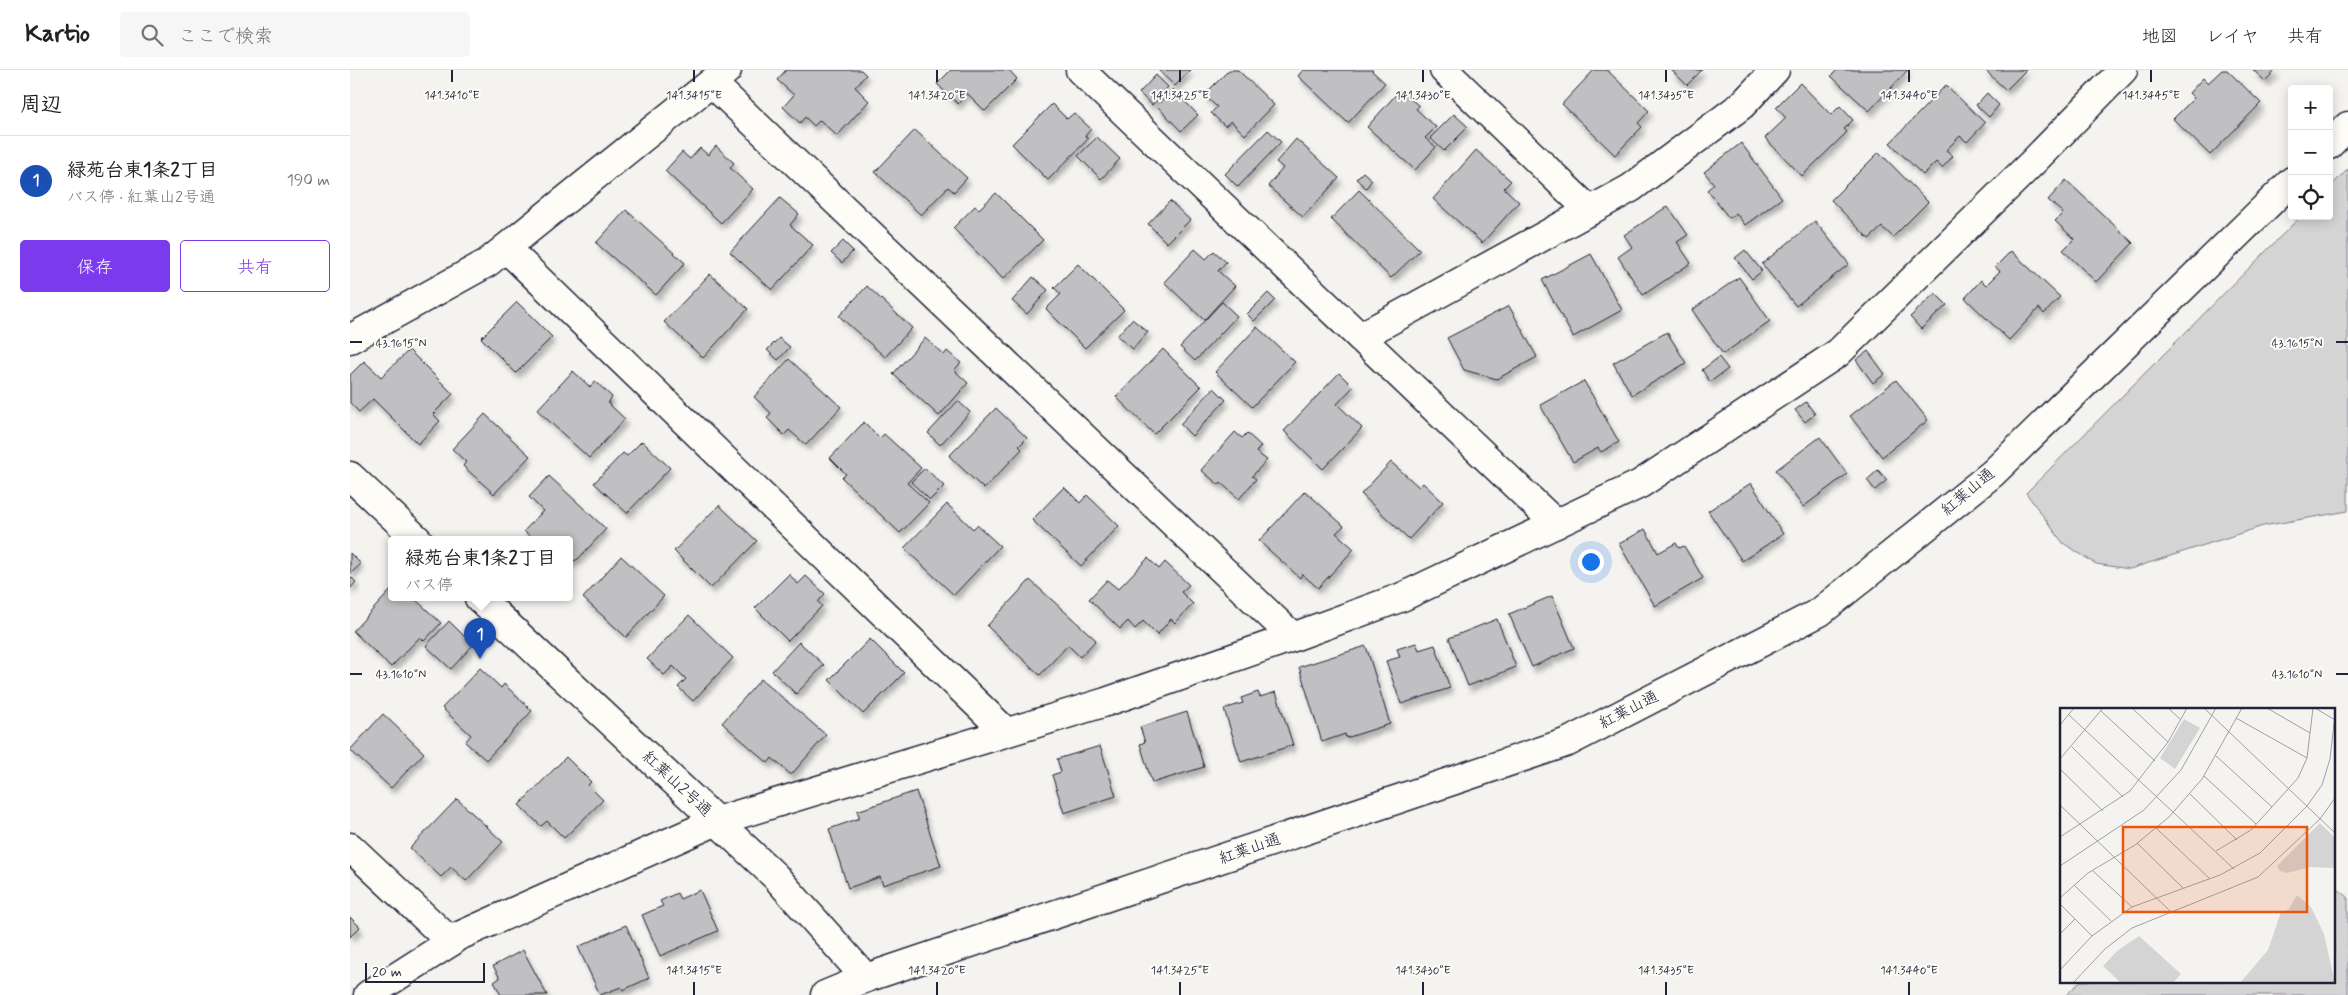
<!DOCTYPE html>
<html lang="ja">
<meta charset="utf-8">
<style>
:root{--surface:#fff;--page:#f6f6f6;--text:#222;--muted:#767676;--line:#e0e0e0;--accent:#7c3aed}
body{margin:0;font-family:Mynerve,"Klee One",sans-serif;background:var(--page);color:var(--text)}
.controls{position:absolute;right:15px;top:15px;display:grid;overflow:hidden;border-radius:5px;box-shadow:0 2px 12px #0003}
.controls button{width:45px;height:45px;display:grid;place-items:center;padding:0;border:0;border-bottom:1px solid var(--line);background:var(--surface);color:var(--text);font:25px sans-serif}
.scale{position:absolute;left:15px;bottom:12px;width:120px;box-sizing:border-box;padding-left:5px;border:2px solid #22223b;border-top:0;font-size:14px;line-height:18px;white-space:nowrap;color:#22223b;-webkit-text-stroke:4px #fdfcf7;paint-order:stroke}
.you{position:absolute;left:1240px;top:491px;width:18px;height:18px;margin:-12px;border:4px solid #fff;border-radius:50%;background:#1a73e8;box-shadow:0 0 0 8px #1a73e833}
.badge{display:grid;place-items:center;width:32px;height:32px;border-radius:50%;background:var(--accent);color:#fff;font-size:16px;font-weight:700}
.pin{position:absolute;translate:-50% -41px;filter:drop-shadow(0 1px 2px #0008)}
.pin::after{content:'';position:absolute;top:26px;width:18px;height:15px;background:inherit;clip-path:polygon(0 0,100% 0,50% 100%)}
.popup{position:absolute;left:38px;top:466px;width:185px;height:65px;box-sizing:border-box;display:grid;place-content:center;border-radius:5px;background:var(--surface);filter:drop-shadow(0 1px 4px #0005);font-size:16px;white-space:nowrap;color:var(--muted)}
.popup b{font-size:19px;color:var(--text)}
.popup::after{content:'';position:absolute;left:50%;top:100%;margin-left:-10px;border:10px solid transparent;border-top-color:var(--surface)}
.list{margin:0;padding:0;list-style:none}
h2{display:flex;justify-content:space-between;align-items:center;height:65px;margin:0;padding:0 20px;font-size:21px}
h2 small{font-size:16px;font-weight:400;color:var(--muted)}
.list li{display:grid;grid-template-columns:32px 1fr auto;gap:15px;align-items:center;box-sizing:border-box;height:90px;padding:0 20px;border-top:1px solid var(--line)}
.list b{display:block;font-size:19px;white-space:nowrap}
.list p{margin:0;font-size:16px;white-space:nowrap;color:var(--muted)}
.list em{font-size:16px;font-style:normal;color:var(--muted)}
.actions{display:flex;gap:10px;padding:15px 20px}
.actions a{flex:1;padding:11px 0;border:1px solid var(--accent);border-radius:5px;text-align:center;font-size:18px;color:var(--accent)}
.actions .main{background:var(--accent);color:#fff}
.icon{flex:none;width:28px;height:28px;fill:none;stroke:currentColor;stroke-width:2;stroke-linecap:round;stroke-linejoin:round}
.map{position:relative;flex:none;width:1998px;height:925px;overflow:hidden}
header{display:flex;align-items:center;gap:30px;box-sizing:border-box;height:70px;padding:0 25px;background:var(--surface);border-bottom:1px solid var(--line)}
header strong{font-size:24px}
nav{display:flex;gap:28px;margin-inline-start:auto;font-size:18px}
.search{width:350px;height:45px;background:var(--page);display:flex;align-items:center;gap:12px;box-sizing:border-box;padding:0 18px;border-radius:5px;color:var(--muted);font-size:19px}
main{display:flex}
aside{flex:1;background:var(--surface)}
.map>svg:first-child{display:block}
.green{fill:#d5d4d5;stroke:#7c7b88}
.building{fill:#c0bfc2;stroke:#22223b;filter:url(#shadow)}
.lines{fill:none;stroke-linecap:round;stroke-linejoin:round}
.street-casing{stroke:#22223b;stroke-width:31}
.secondary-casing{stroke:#22223b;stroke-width:31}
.street{stroke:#fdfcf7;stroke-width:28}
.secondary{stroke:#fdfcf7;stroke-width:28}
.ticks{fill:none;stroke:#22223b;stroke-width:2}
.labels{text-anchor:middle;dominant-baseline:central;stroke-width:4;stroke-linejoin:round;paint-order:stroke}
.street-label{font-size:16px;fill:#22223b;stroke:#fdfcf7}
.inset-road{fill:none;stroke:#a09fa7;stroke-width:1}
.view{fill:#e8590c;fill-opacity:0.15;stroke:#e8590c;stroke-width:2.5}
.inset-edge{fill:none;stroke:#22223b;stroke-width:2.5}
.ticks-label{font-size:12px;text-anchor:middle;fill:#22223b;stroke:#fdfcf7;stroke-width:4;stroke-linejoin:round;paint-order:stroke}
</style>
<header>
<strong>Kartio</strong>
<div class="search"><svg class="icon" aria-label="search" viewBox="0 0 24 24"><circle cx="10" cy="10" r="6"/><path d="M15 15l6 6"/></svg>ここで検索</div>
<nav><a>地図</a><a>レイヤ</a><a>共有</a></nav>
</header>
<main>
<aside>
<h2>周辺<small></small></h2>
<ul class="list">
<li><span class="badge" style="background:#1a4fb4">1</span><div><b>緑苑台東1条2丁目</b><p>バス停 · 紅葉山2号通</p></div><em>190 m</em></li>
</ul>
<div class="actions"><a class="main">保存</a><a>共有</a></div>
</aside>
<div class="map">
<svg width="1998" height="925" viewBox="0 0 1998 925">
<defs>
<filter id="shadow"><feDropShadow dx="3" dy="5.5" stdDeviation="2.5" flood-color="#0004"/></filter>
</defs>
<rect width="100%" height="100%" fill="#f4f3ef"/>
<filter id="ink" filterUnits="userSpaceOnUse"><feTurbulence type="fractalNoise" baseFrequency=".02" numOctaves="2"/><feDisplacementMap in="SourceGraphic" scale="10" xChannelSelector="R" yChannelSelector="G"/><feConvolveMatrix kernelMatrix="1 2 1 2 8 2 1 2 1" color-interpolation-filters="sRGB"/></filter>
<g filter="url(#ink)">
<g class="green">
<path d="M1998,99V441L1913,456L1780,499L1746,494L1713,473L1676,423L1951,146H1979V118Z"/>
<path d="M1984,816L1998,827V925H1716L1731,911H1984Z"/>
</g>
<g class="building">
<path d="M436,0H511L516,5L505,17L519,31L487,66L470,50L464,56L455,47L450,53L433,37L444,25L427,10Z"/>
<path d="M601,0H659L667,9L635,41L617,23L608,34L587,14Z"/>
<path d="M808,0H840L825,16Z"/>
<path d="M879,0H888L924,35L895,65L881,51L875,56L861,43L867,37L854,25Z"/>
<path d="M953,0H1023L1022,1L1035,13L998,53L948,6Z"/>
<path d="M1244,0H1257L1299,41L1288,53L1292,57L1265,85L1212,34Z"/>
<path d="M1321,0H1352L1337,15Z"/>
<path d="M1487,0H1558L1519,41L1481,6Z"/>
<path d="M1635,0H1676L1656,20Z"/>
<path d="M1872,0H1877L1911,33L1860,85L1823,49L1844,28L1839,23L1853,8L1858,13Z"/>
<path d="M1903,0H1926L1915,11Z"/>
<path d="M806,5L818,17L802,35L789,23Z"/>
<path d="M1450,13L1481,45L1490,36L1503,50L1494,59L1497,62L1452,106L1415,68L1436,48L1426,37Z"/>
<path d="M1596,15L1635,53L1617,72L1610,66L1596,80L1603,86L1592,98L1586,92L1573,105L1540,73Z"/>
<path d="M823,19L848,45L831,61L807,36Z"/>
<path d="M1050,20L1069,36L1066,39L1086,57L1075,68L1086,77L1065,100L1017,57Z"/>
<path d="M1637,23L1649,35L1639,47L1626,35Z"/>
<path d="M702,34L717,49L724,43L741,59L735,66L738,69L698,110L662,74Z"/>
<path d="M1104,44L1118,57L1094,81L1080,68Z"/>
<path d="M565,60L617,108L604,122L598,117L571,145L525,102Z"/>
<path d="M918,60L931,72L888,117L875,104Z"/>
<path d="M747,67L770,89L751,109L728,86Z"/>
<path d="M946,69L989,108L953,147L918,116L933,98L926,92Z"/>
<path d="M1391,73L1432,128L1395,155L1386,143L1379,148L1357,120L1364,114L1354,102Z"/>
<path d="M366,76L384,93L380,98L403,119L371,153L315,101L332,82L340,89L350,78L358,85Z"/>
<path d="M1126,80L1161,111L1154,118L1169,132L1132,173L1083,129Z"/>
<path d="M1529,82L1578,132L1543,167L1532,157L1519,169L1481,130Z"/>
<path d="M1013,102L1022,110L1016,118L1006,109Z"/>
<path d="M1716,110L1783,173L1746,212L1713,180L1724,169L1705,151L1713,143L1698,130Z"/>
<path d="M1009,120L1070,180L1041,208L981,149Z"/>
<path d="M646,123L693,170L653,209L603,158L625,136L629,139Z"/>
<path d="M430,128L449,144L440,155L463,175L422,220L380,182Z"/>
<path d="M820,131L840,150L817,173L798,154Z"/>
<path d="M1318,136L1338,165L1327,172L1341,193L1293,225L1268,187L1282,177L1274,165Z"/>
<path d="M276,140L335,193L306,225L246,173Z"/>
<path d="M1465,151L1499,194L1446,236L1412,194Z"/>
<path d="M493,171L503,181L492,193L481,183Z"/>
<path d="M845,179L856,189L864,181L876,192L868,201L885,216L854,250L814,212Z"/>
<path d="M1395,180L1412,201L1402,209L1385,188Z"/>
<path d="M1661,181L1710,227L1694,244L1689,238L1659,270L1615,228L1631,210L1636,215L1650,201L1645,197Z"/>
<path d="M1241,184L1272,240L1223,267L1192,210Z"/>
<path d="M728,194L774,240L735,278L696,239L711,224L704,218Z"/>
<path d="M360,204L398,239L353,288L314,252Z"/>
<path d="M683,207L698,220L677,244L662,231Z"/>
<path d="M1389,207L1420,251L1373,284L1342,240Z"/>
<path d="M517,216L562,258L535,287L489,246Z"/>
<path d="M918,223L925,230L904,251L897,244Z"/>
<path d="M1585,223L1597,235L1571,259L1560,247Z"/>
<path d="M167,232L202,267L166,303L131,268Z"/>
<path d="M872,232L887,246L845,291L830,277Z"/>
<path d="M1159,236L1187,287L1147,309L1114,300L1097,268Z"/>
<path d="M782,249L798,262L783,279L767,266Z"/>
<path d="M907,257L945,292L902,337L865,302Z"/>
<path d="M1317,262L1336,293L1282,325L1263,293Z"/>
<path d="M429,268L440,277L428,290L417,280Z"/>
<path d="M575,268L594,285L597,281L611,293L604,300L618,313L589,346L543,304Z"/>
<path d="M813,279L851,317L804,364L766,327Z"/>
<path d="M59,280L103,324L83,344L90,351L68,374L23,329L9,342L0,333V305L14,291L31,307Z"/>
<path d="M1518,281L1535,304L1523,313L1506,290Z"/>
<path d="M1369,287L1378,299L1360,312L1352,300Z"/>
<path d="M439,289L491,337L456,375L439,360L434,365L417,348L421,343L404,327Z"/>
<path d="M223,301L240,317L245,311L262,327L258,333L275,349L239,388L187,340Z"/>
<path d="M989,303L1003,317L987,334L1012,358L973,399L934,361Z"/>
<path d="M1546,310L1578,350L1532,387L1500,346Z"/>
<path d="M1234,311L1269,372L1251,382L1248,378L1223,392L1190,335Z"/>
<path d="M864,318L876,330L842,366L830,354Z"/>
<path d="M608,331L620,342L590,375L578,363Z"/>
<path d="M1456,332L1465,344L1455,352L1445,340Z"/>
<path d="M646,338L677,368L669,376L672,379L634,419L599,386Z"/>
<path d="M135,344L180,386L144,424L113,396L116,392L102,379Z"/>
<path d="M514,352L530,368L534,364L571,398L557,413L579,433L550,463L492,408L496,404L480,388Z"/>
<path d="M885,362L892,368L897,363L911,376L906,382L917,390L902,406L906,409L889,429L871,413L869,415L851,400Z"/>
<path d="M1470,367L1497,404L1453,437L1426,400Z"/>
<path d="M292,371L320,398L277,443L244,413L273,383L277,386Z"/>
<path d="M1041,392L1069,417L1073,413L1093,432L1059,469L1011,424Z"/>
<path d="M575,398L594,416L580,430L561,412Z"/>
<path d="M1528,400L1537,410L1525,420L1517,410Z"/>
<path d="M199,406L256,459L228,489L222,492L219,491V470H184L174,461L193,441L179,427Z"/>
<path d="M1401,413L1433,464L1392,491L1358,441Z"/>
<path d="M714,417L730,433L737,425L769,456L731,496L682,450Z"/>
<path d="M955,421L994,456L986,463L1004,479L968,518L952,504L950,508L909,471Z"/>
<path d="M597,434L623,459L627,455L650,476L604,525L554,478Z"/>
<path d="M369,435L407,471L361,518L324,481Z"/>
<path d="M1295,459L1308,483L1326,473L1329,478L1334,476L1353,508L1305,536L1269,474Z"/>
<path d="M0,483L11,494L0,504Z"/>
<path d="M271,486L314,526L276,567L233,528Z"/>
<path d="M798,488L809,499L815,492L839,515L831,522L843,534L825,553L821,549L807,565L793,551L785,559L778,551L770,559L739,529L757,510L768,519Z"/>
<path d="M439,504L448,514L456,506L475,524L468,532L472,536L438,571L405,538Z"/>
<path d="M0,506L6,512L0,519Z"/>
<path d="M680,510L746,570L730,587L718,575L690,605L637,556Z"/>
<path d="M41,520V528H64L91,553L74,571L70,567L41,597L3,561Z"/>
<path d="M1202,526L1224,578L1182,597L1159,544Z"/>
<path d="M339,545L383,588L343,631L328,617L336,609L323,596L314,605L297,589Z"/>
<path d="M1147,549L1166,597L1118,616L1099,568Z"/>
<path d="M99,551L123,575L101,599L76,576Z"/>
<path d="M520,569L554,603L513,644L479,610Z"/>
<path d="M449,572L474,595L446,624L422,601Z"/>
<path d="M1066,573L1069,580L1085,575L1100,618L1051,634L1036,591L1050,587L1047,579Z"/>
<path d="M1016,576L1040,654L996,668L995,664L972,672L949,597Z"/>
<path d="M130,598L151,618L154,614L182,641L136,690L115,672L121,665L92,638Z"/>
<path d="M411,609L476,665L441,705L422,688L418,693L372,653Z"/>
<path d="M908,622L910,627L926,622L943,675L891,692L874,639L893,633L891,628Z"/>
<path d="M837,642L854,697L802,713L790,674L795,672L790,657Z"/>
<path d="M33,644L74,683L41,718L0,680Z"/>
<path d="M750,676L766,726L714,743L702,705L711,702L707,689Z"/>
<path d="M216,687L241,712L238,715L253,730L214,768L197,751L191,756L169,735Z"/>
<path d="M566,721L591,796L533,815L530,807L498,818L479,759L510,748L507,741Z"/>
<path d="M107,729L153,772L116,811L101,797L91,807L60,778Z"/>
<path d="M350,820L368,861L310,886L292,845L313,836L310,831L327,823L330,829Z"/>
<path d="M0,847L10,857L0,867Z"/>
<path d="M276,855L299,908L273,920L271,917L250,925L228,877Z"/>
<path d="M173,880L197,925H151L144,912L150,908L143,896Z"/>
</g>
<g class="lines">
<g class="street-casing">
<g id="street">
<path d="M730,0L1206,454"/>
<path d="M1094,0L1240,141"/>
<path d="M362,13L943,567"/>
<path d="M156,178L656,662"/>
<path d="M1010,267L1281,118L1392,35L1425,0"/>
<path d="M0,269L137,193L377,0"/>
<path d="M0,777L101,872"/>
<path d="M18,925L101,872L100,870L367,751L756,632L943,567L1052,527L1290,414L1488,283L1683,92L1773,0"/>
</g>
</g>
<g class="secondary-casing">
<g id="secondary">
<path d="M1979,75L1998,56"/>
<path d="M0,406L68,470"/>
<path d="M129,528L425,806L516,908"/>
<path d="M475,925L516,908L1218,672L1470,542L1643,403L1942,111"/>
</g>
</g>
<use href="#street" class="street"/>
<use href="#secondary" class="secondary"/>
</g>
</g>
<path class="ticks" d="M102,0V12M344,0V12M587,0V12M830,0V12M1073,0V12M1316,0V12M1559,0V12M1801,0V12M0,272H12M1986,272H1998M0,604H12M1986,604H1998M344,912V925M587,912V925M830,912V925M1073,912V925M1316,912V925M1559,912V925"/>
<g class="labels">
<g class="street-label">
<text transform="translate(1618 422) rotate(-40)">紅葉山通</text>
<text transform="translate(1279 640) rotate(-27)">紅葉山通</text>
<text transform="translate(327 714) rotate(43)">紅葉山2号通</text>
<text transform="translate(900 779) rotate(-19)">紅葉山通</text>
</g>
</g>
<g transform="translate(1710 638)">
<rect width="275" height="275" fill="#f4f3ef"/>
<path d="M124,11L140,20L115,61L100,50ZM260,115L275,130V160L250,159L227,165L220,163L217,158ZM237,187L251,199L264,226L275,275H180L208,242L221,204L229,201ZM79,228L121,266L113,275H61L43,258L57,243Z" fill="#d5d4d5"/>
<path class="inset-road" d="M72,0L108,34M108,0L121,12M144,0L275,125M207,0L250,25M255,0L275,12M41,3L95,53M9,7L174,161M176,10L247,50M0,17L14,0M12,39L63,89M155,47L212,99M0,51L43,0M0,61L43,103M144,68L196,116M130,86L177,132M0,97L110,203M96,120L150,171M0,129L70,83L108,34L127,0M77,135L123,180M156,143L191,122L238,70L247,50L253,0M0,158L84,102L121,62L156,0M32,162L72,199M14,177L51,213M0,190L28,165L75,137L109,109L142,71L182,0M0,196L32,228M0,226L15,211M0,262L32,228L72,199L160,167L200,145L247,98L262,77L270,51L275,7M13,275L45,241L72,220L198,169L260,111L275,90"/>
<path class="view" d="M63,119H247V204H63Z"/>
<rect width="275" height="275" class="inset-edge"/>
</g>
<g class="ticks-label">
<text x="102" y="29">141.3410°E</text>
<text x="344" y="29">141.3415°E</text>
<text x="587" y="29">141.3420°E</text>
<text x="830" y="29">141.3425°E</text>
<text x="1073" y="29">141.3430°E</text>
<text x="1316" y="29">141.3435°E</text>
<text x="1559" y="29">141.3440°E</text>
<text x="1801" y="29">141.3445°E</text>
<text x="51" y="277">43.1615°N</text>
<text x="1947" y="277">43.1615°N</text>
<text x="51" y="608">43.1610°N</text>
<text x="1947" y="608">43.1610°N</text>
<text x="344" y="904">141.3415°E</text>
<text x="587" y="904">141.3420°E</text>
<text x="830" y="904">141.3425°E</text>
<text x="1073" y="904">141.3430°E</text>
<text x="1316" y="904">141.3435°E</text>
<text x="1559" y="904">141.3440°E</text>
</g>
</svg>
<div class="controls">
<button>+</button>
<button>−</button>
<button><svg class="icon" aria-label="locate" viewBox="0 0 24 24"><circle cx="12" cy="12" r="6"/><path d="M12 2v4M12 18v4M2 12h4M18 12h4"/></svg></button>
</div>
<div class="scale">20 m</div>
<div class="you"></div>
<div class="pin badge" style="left:130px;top:589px;background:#1a4fb4">1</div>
<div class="popup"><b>緑苑台東1条2丁目</b>バス停</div>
</div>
</main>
